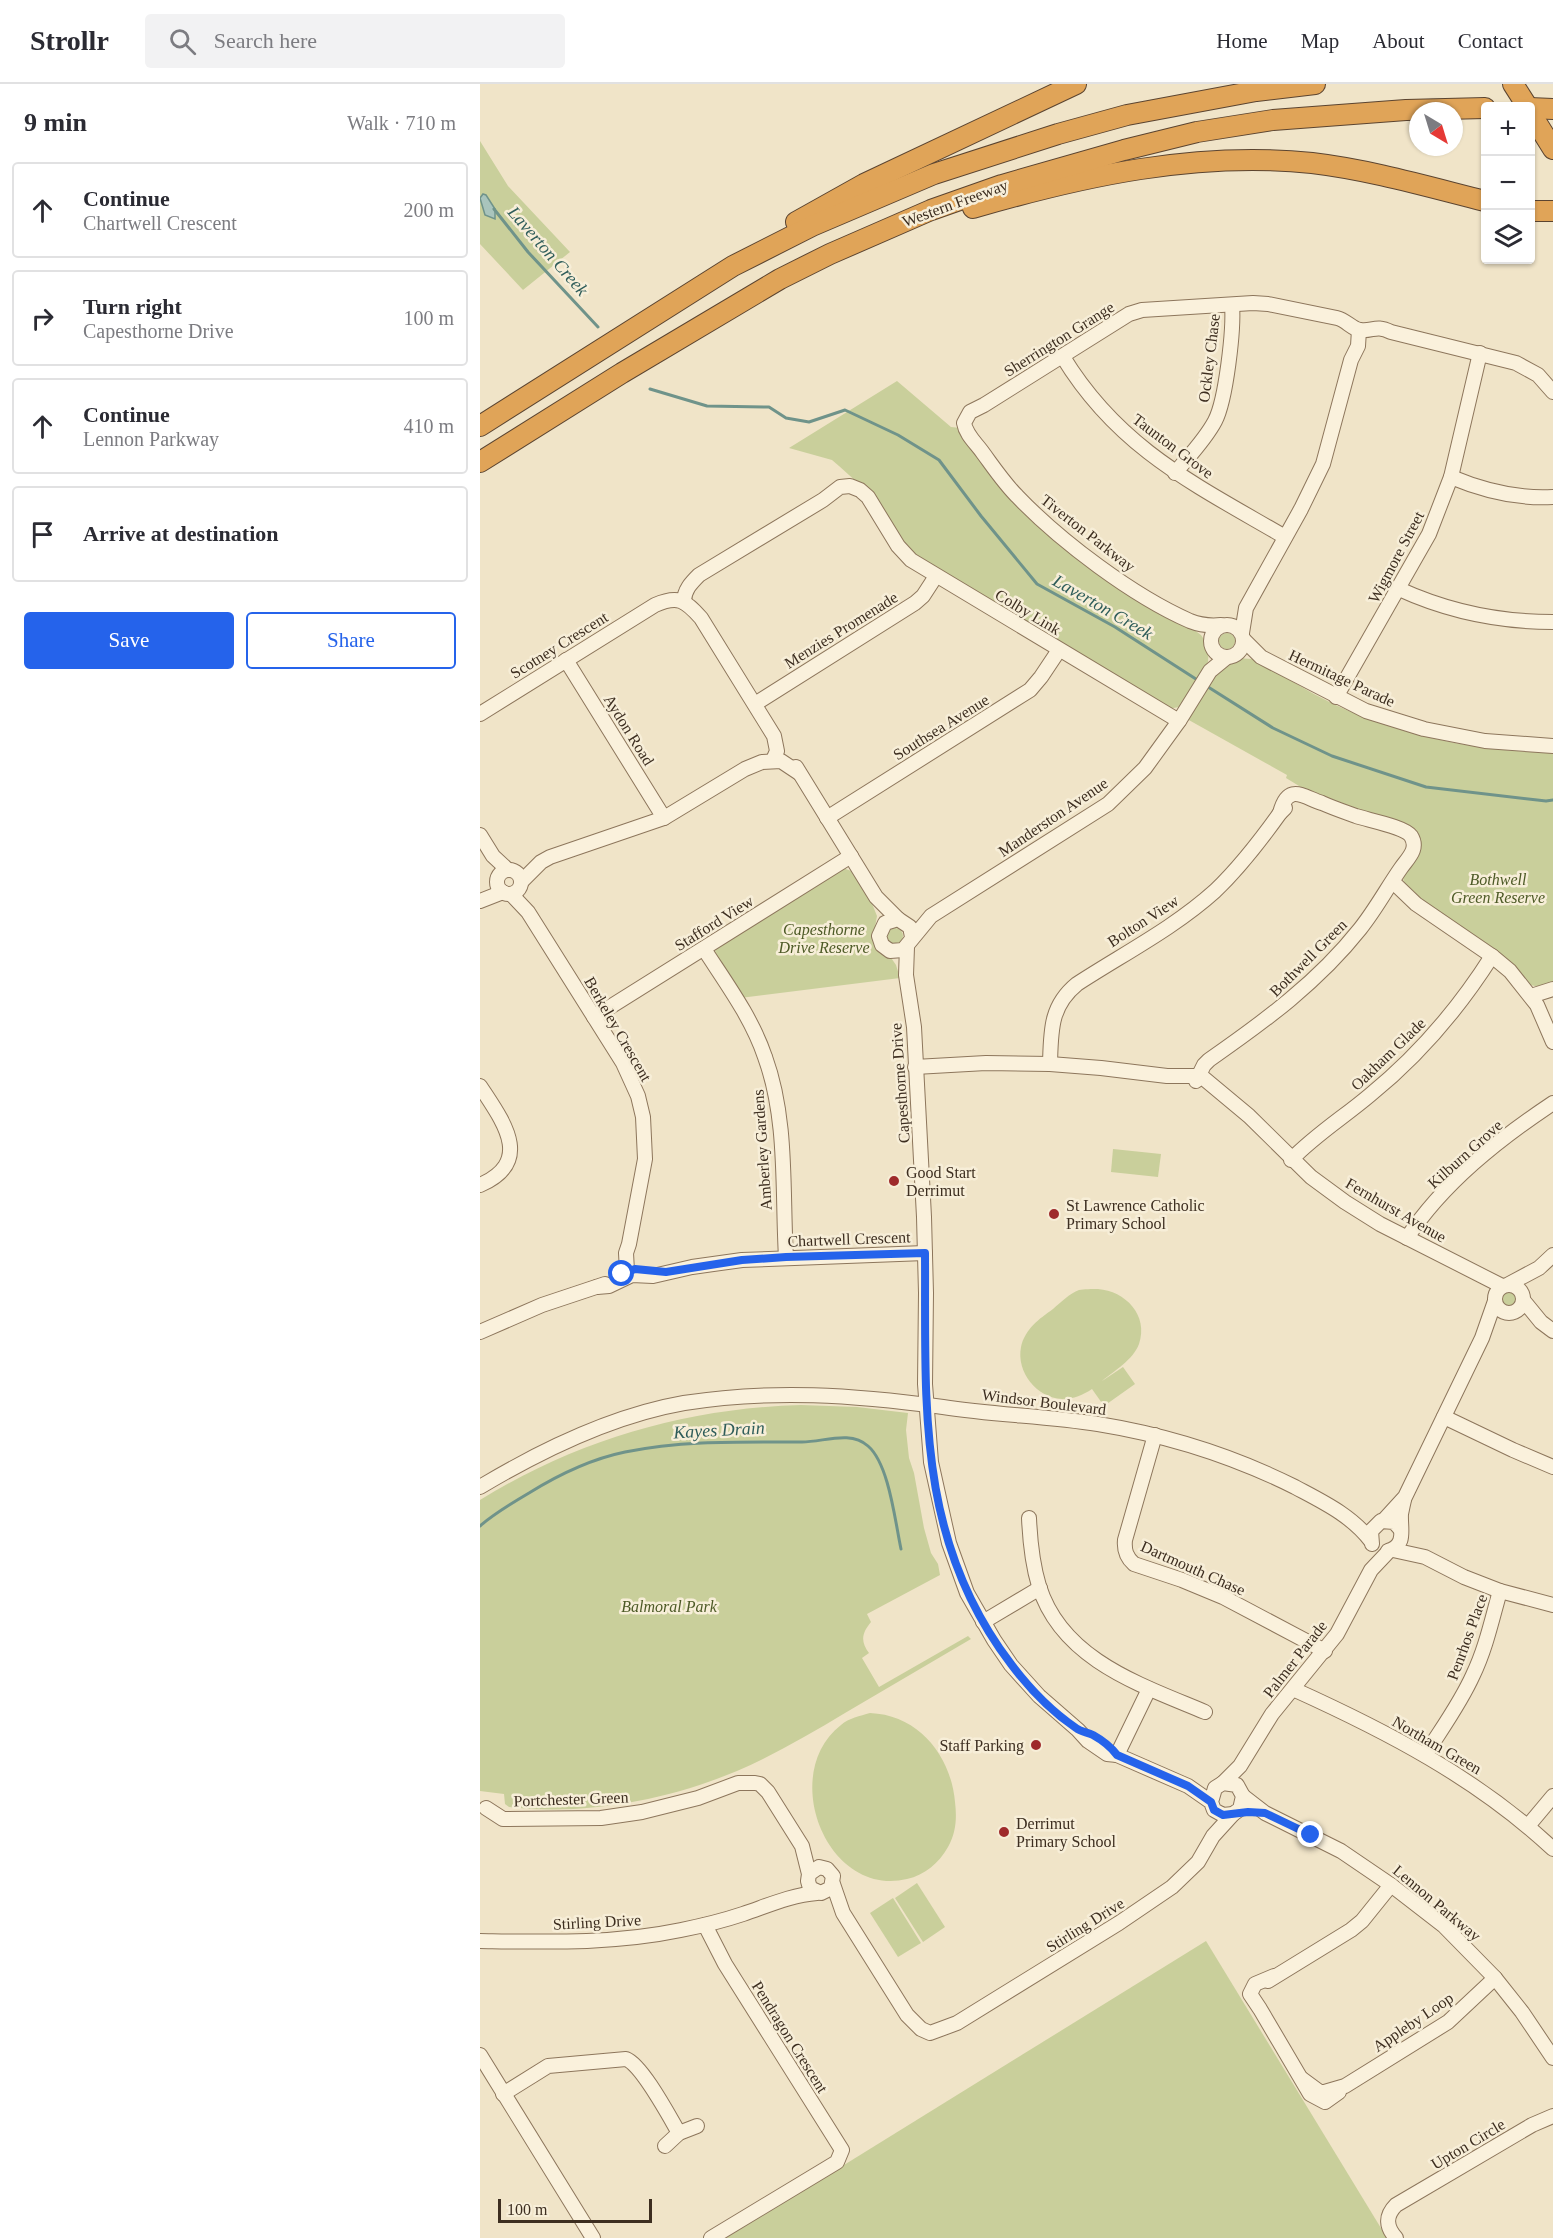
<!DOCTYPE html>
<meta charset="utf-8">
<style>
:root{--surface:#fff;--page:#f2f2f3;--text:#2b2b33;--muted:#7c7c81;--line:#e1e1e2;--accent:#2563eb}
body{margin:0;font-family:Georgia,serif;background:var(--page);color:var(--text)}
.controls{position:absolute;right:18px;top:18px;display:grid;overflow:hidden;border-radius:6px;box-shadow:0 2px 4px #0004}
.controls button{width:54px;height:54px;display:grid;place-items:center;padding:0;border:0;border-bottom:2px solid var(--line);background:var(--surface);color:var(--text);font:30px sans-serif}
.compass{position:absolute;left:929px;top:18px;width:54px;height:54px;border-radius:50%;background:var(--surface);box-shadow:0 2px 4px #0004;rotate:142deg}
.scale{position:absolute;left:18px;bottom:15px;width:154px;box-sizing:border-box;padding-left:6px;border:3px solid #3d2e20;border-top:0;font-size:16px;line-height:21px;white-space:nowrap;color:#3d2e20;-webkit-text-stroke:4px #f7eed8;paint-order:stroke}
.stop{position:absolute;width:18px;height:18px;margin:-14px;border:4px solid #2563eb;border-radius:50%;background:#fff}
.stop.end{background:#2563eb;border-color:#fff;box-shadow:0 2px 6px #0008}
.list{margin:0;padding:0;list-style:none}
h2{display:flex;justify-content:space-between;align-items:center;height:78px;margin:0;padding:0 24px;font-size:26px}
h2 small{font-size:20px;font-weight:400;color:var(--muted)}
.list li{display:grid;grid-template-columns:39px 1fr auto;gap:18px;align-items:center;box-sizing:border-box;height:96px;margin:0 12px 12px;padding:0 12px;border:2px solid var(--line);border-radius:6px}
.list b{display:block;font-size:22px;white-space:nowrap}
.list p{margin:0;font-size:20px;white-space:nowrap;color:var(--muted)}
.list em{font-size:20px;font-style:normal;color:var(--muted)}
.actions{display:flex;gap:12px;padding:18px 24px}
.actions a{flex:1;padding:14px 0;border:2px solid var(--accent);border-radius:6px;text-align:center;font-size:21px;color:var(--accent)}
.actions .main{background:var(--accent);color:#fff}
.icon{flex:none;width:33px;height:33px;fill:none;stroke:currentColor;stroke-width:2;stroke-linecap:round;stroke-linejoin:round}
.map{position:relative;flex:none;width:1073px;height:2154px;overflow:hidden}
header{display:flex;align-items:center;gap:36px;box-sizing:border-box;height:84px;padding:0 30px;background:var(--surface);border-bottom:2px solid var(--line)}
header strong{font-size:28px}
nav{display:flex;gap:33px;margin-inline-start:auto;font-size:21px}
.search{width:420px;height:54px;background:var(--page);display:flex;align-items:center;gap:15px;box-sizing:border-box;padding:0 21px;border-radius:6px;color:var(--muted);font-size:22px}
main{display:flex}
aside{flex:1;background:var(--surface)}
.map>svg:first-child{display:block}
.green{fill:#c9cf9b}
.water{fill:#a9c4bc;stroke:#6f938a;stroke-width:1.5}
.lines{fill:none;stroke-linecap:round;stroke-linejoin:round}
.stream{stroke:#6f938a;stroke-width:3}
.minor-casing{stroke:#8d765c;stroke-width:16}
.highway-casing{stroke:#5b4430;stroke-width:22}
.minor{stroke:#faf1dc;stroke-width:14}
.highway{stroke:#e0a458;stroke-width:20}
.route{stroke:#2563eb;stroke-width:8}
.poi-dot{fill:#9e2a2b;stroke:#f7eed8;stroke-width:2}
.labels{text-anchor:middle;dominant-baseline:central;stroke-width:5;stroke-linejoin:round;paint-order:stroke}
.street-label{font-size:16px;fill:#3d2e20;stroke:#f7eed8}
.park-label{font-size:16px;font-style:italic;fill:#4d5a26;stroke:#f7eed8}
.poi-label{font-size:16px;fill:#3d2e20;stroke:#f7eed8;text-anchor:start}
.water-label{font-size:18px;font-style:italic;fill:#2f5d5a;stroke:#f7eed8}
</style>
<header>
<strong>Strollr</strong>
<div class="search"><svg class="icon" aria-label="search" viewBox="0 0 24 24"><circle cx="10" cy="10" r="6"/><path d="M15 15l6 6"/></svg>Search here</div>
<nav><a>Home</a><a>Map</a><a>About</a><a>Contact</a></nav>
</header>
<main>
<aside>
<h2>9 min<small>Walk · 710 m</small></h2>
<ul class="list">
<li><svg class="icon" aria-label="ahead" viewBox="0 0 24 24"><path d="M12 20V5M6 11l6-6 6 6"/></svg><div><b>Continue</b><p>Chartwell Crescent</p></div><em>200 m</em></li>
<li><svg class="icon" aria-label="right" viewBox="0 0 24 24"><path d="M7 20v-9h11M14 6l5 5-5 5"/></svg><div><b>Turn right</b><p>Capesthorne Drive</p></div><em>100 m</em></li>
<li><svg class="icon" aria-label="ahead" viewBox="0 0 24 24"><path d="M12 20V5M6 11l6-6 6 6"/></svg><div><b>Continue</b><p>Lennon Parkway</p></div><em>410 m</em></li>
<li><svg class="icon" aria-label="arrive" viewBox="0 0 24 24"><path d="M6 21V4h12l-3 4 3 4H6"/></svg><div><b>Arrive at destination</b></div></li>
</ul>
<div class="actions"><a class="main">Save</a><a>Share</a></div>
</aside>
<div class="map">
<svg width="1073" height="2154" viewBox="0 0 1073 2154">
<rect width="100%" height="100%" fill="#f0e4c8"/>
<g class="green">
<path d="M0,57L28,102L90,168L43,206L0,160Z"/>
<path d="M417,297L471,343L481,344L523,403L721,551L729,563L728,578L699,623L688,625L432,471L389,409L359,382L352,376L309,364Z"/>
<circle cx="747" cy="557" r="8"/>
<path d="M757,574L772,575C802,590 830,610 860,623C928,654 1000,667 1073,669V901L1060,903L1050,901C1033,887 927,811 924,799C920,787 933,769 937,759L867,722L824,705L806,694L807,691L707,635L738,587Z"/>
<path d="M363,784L374,788L391,817L397,832L394,849L416,881L420,894L260,914L235,869L236,862Z"/>
<circle cx="415" cy="852" r="8"/>
<path d="M633,1065L681,1070L678,1093L631,1088Z"/>
<path d="M618,1205C645,1207 669,1231 659,1260C653,1276 634,1287 622,1297L643,1283L655,1300L624,1322L612,1305C603,1311 594,1315 582,1315C557,1314 536,1288 541,1263C545,1245 559,1235 573,1225C580,1219 590,1209 599,1206C604,1205 612,1205 618,1205Z"/>
<circle cx="1029" cy="1215" r="8"/>
<path d="M321,1321L377,1323L428,1329L426,1346L429,1374L434,1389L444,1444L451,1469L458,1480L460,1491L387,1530L391,1538C382,1549 380,1557 389,1569L382,1574L399,1603L488,1552L491,1555C449,1580 407,1604 365,1629C330,1650 294,1671 257,1687C188,1716 104,1732 29,1723L25,1720L24,1710L0,1707V1416C97,1356 207,1324 321,1321Z"/>
<path d="M390,1629C439,1631 471,1672 475,1718C477,1734 476,1749 468,1763C459,1779 445,1791 427,1795C347,1814 298,1690 361,1641C369,1634 380,1632 390,1629Z"/>
<path d="M437,1799L465,1843L443,1858L415,1814Z"/>
<path d="M413,1814L441,1859L418,1873L390,1829Z"/>
<path d="M726,1857L907,2154H246Z"/>
</g>
<path class="water" d="M3,110L6,111L15,125V135L5,131L0,114Z"/>
<g class="lines">
<g class="stream">
<path d="M14,125L48,168L118,243"/>
<path d="M170,305L227,322L289,323L306,334L329,338L365,326L418,351L459,376L501,432L557,500L635,543L719,597"/>
<path d="M725,601L793,644L852,672L946,703L1066,717L1073,716"/>
<path d="M0,1442C15,1429 32,1419 49,1409C78,1391 111,1375 145,1368C203,1356 263,1358 322,1358C344,1358 370,1346 388,1362C409,1380 415,1437 421,1465"/>
</g>
<g class="minor-casing">
<g id="minor">
<path d="M583,273C639,365 716,401 805,453"/>
<path d="M695,389C709,372 725,356 735,337C746,316 754,245 752,221"/>
<path d="M971,393C1002,406 1039,415 1073,413"/>
<path d="M919,505C967,527 1021,538 1073,538"/>
<path d="M204,518C204,506 211,499 219,491L343,416L360,403L370,402L380,406L388,413L418,462L431,476L699,637"/>
<circle cx="747" cy="557" r="16"/>
<path d="M741,541C731,542 720,541 710,537C653,512 580,457 537,412C524,399 514,384 503,369C496,359 486,351 484,339L490,328L504,321L649,230L662,226L773,219L788,220L857,234C866,236 872,245 880,246C893,248 895,240 911,248L1036,279L1058,291L1073,308"/>
<path d="M762,549L766,524L821,425L843,380L871,276L878,262L879,246"/>
<path d="M764,556L781,573L886,627L944,645L1005,657L1073,662"/>
<path d="M86,576L184,734"/>
<path d="M856,613L949,450L971,393L1000,269"/>
<path d="M275,620L435,519L443,512L456,492"/>
<path d="M0,630L175,521C198,511 205,516 221,534L294,652L297,667L293,676"/>
<path d="M316,683L396,813L418,835"/>
<path d="M347,734L550,606L561,593L579,566"/>
<path d="M0,751L13,772L28,786"/>
<circle cx="29" cy="798" r="12"/>
<path d="M41,798L61,778L70,773L184,734L265,685L282,678L301,677L319,689"/>
<path d="M913,798L936,820L1012,872L1030,887L1057,921L1073,958"/>
<path d="M31,810L48,828L143,979L158,1012L163,1033L165,1075L149,1160L146,1169L147,1187L152,1191"/>
<path d="M0,817L23,808"/>
<path d="M432,853L430,843L418,835L405,839L399,852L402,861L410,867L423,866L451,832L628,720L665,684L699,637L730,587L747,573"/>
<path d="M427,863L426,891L434,943L444,1133L446,1209L445,1300L451,1378L469,1459L487,1509L514,1556L531,1581L559,1612L598,1646L608,1657L627,1670L637,1671L708,1702L731,1718L734,1726L743,1731L753,1730L760,1725L763,1712L757,1701L743,1699L735,1704L731,1718"/>
<path d="M224,865C246,899 272,934 285,973C308,1036 302,1107 306,1173"/>
<path d="M1051,912L1073,905"/>
<path d="M114,933L371,772"/>
<path d="M570,980C571,947 570,922 597,900C643,870 694,844 735,807C760,783 780,757 800,729L805,724"/>
<path d="M435,983L506,979L570,980L621,984L687,992H721L769,1032L831,1093L865,1118L900,1140L1022,1202"/>
<path d="M716,997L724,981L729,976C785,937 838,898 880,845C896,825 907,804 921,784C928,774 939,765 931,752C925,743 888,736 876,732C865,728 853,724 842,719C823,713 808,698 800,729"/>
<path d="M0,1002C22,1036 55,1077 0,1101"/>
<path d="M811,1076C835,1051 864,1033 890,1011C938,972 979,924 1012,872"/>
<path d="M927,1154C963,1099 1019,1055 1073,1019"/>
<path d="M1029,1200L1059,1184L1073,1171"/>
<circle cx="1029" cy="1215" r="14"/>
<path d="M117,1203L129,1202L152,1191L173,1192L212,1183L262,1176L445,1169"/>
<path d="M1043,1216L1061,1238L1073,1247"/>
<path d="M0,1248L62,1221L125,1200"/>
<path d="M964,1333L1033,1366L1073,1383"/>
<path d="M675,1351L645,1456C644,1466 646,1473 654,1480L702,1496L743,1513L845,1567"/>
<path d="M0,1403C60,1367 135,1331 204,1319C293,1305 374,1311 463,1323C514,1331 566,1332 618,1340C686,1351 753,1372 815,1403C843,1418 871,1431 891,1457"/>
<path d="M549,1434C550,1457 552,1479 559,1502C582,1576 661,1601 725,1628"/>
<path d="M904,1436L925,1413L1002,1254L1015,1217"/>
<path d="M892,1460L891,1447L901,1437L914,1438L921,1446"/>
<path d="M913,1466L945,1473L984,1493L1020,1507L1073,1521"/>
<path d="M908,1467C927,1461 920,1445 921,1430C922,1425 923,1420 924,1416"/>
<path d="M503,1538L560,1504"/>
<path d="M813,1605C906,1647 997,1694 1073,1765"/>
<path d="M637,1671L669,1605"/>
<path d="M945,1671C962,1644 980,1620 993,1591C1006,1564 1012,1535 1020,1507"/>
<path d="M743,1699L760,1682L792,1630L857,1550L891,1486L908,1468"/>
<path d="M763,1712L785,1729L861,1767L911,1801L964,1842L1015,1894L1042,1928L1073,1974"/>
<path d="M6,1724L23,1735L121,1734L162,1728L218,1714L258,1699H275L280,1700L288,1708L322,1762L329,1790L328,1797L330,1804L341,1809L351,1804L353,1792L347,1785L339,1783L329,1790"/>
<path d="M1048,1742L1073,1712"/>
<path d="M353,1800L363,1829L427,1931L441,1945L450,1949L477,1939L639,1839L692,1803L718,1778L733,1752L753,1730"/>
<path d="M225,1841L245,1880L362,2066L357,2078L231,2154"/>
<path d="M0,1857C68,1858 134,1860 201,1846C221,1842 242,1837 263,1830C287,1822 311,1811 337,1809"/>
<path d="M794,1892L775,1900L770,1910L780,1925L830,2010L845,2018L859,2008"/>
<path d="M788,1897L871,1846L882,1837L911,1801"/>
<path d="M0,1971L113,2154"/>
<path d="M822,1995L841,2009L865,2002L968,1938L1015,1894"/>
<path d="M23,2010L68,1982L146,1975C162,1981 189,2032 199,2049"/>
<path d="M185,2062L199,2049L217,2042"/>
<path d="M916,2154C906,2143 905,2132 916,2121L1052,2041L1073,2032"/>
</g>
</g>
<g class="highway-casing">
<g id="highway">
<path d="M1033,0L1047,22"/>
<path d="M1050,24L1073,25"/>
<path d="M1050,28L1073,65"/>
<path d="M493,124C603,92 717,67 832,79C891,86 949,103 1005,117"/>
<path d="M1050,127H1073"/>
<path d="M316,138L384,100L596,0"/>
<path d="M0,342L253,182L332,142L454,90L578,50L647,31L776,7L835,0"/>
<path d="M0,378L142,289L300,195L350,170L451,126L522,101L644,66L717,48L793,36L926,26L1005,24"/>
</g>
</g>
<use href="#minor" class="minor"/>
<use href="#highway" class="highway"/>
</g>
<g class="lines">
<path class="route" d="M142,1190L155,1185L186,1188L262,1176L306,1173L445,1169C446,1317 435,1455 531,1580C549,1604 571,1627 596,1644C601,1648 607,1648 613,1651C622,1656 631,1663 637,1671L708,1702L731,1718L734,1726L743,1731L768,1728L785,1729L831,1751"/>
</g>
<g class="poi-dot">
<circle cx="414" cy="1097" r="6"/>
<circle cx="574" cy="1130" r="6"/>
<circle cx="556" cy="1661" r="6"/>
<circle cx="524" cy="1748" r="6"/>
</g>
<g class="labels">
<g class="street-label">
<text transform="translate(475 119) rotate(-20)">Western Freeway</text>
<text transform="translate(579 255) rotate(-32)">Sherrington Grange</text>
<text transform="translate(729 274) rotate(-83)">Ockley Chase</text>
<text transform="translate(693 362) rotate(37)">Taunton Grove</text>
<text transform="translate(608 449) rotate(38)">Tiverton Parkway</text>
<text transform="translate(916 473) rotate(-62)">Wigmore Street</text>
<text transform="translate(548 528) rotate(31)">Colby Link</text>
<text transform="translate(361 546) rotate(-32)">Menzies Promenade</text>
<text transform="translate(79 561) rotate(-32)">Scotney Crescent</text>
<text transform="translate(862 594) rotate(25)">Hermitage Parade</text>
<text transform="translate(461 643) rotate(-32)">Southsea Avenue</text>
<text transform="translate(149 646) rotate(58)">Aydon Road</text>
<text transform="translate(573 733) rotate(-34)">Manderston Avenue</text>
<text transform="translate(663 837) rotate(-33)">Bolton View</text>
<text transform="translate(234 839) rotate(-32)">Stafford View</text>
<text transform="translate(828 874) rotate(-45)">Bothwell Green</text>
<text transform="translate(138 945) rotate(60)">Berkeley Crescent</text>
<text transform="translate(908 970) rotate(-44)">Oakham Glade</text>
<text transform="translate(420 999) rotate(-94)">Capesthorne Drive</text>
<text transform="translate(282 1066) rotate(-94)">Amberley Gardens</text>
<text transform="translate(985 1070) rotate(-42)">Kilburn Grove</text>
<text transform="translate(916 1126) rotate(30)">Fernhurst Avenue</text>
<text transform="translate(369 1155) rotate(-2)">Chartwell Crescent</text>
<text transform="translate(564 1318) rotate(7)">Windsor Boulevard</text>
<text transform="translate(713 1484) rotate(24)">Dartmouth Chase</text>
<text transform="translate(987 1553) rotate(-70)">Penrhos Place</text>
<text transform="translate(815 1575) rotate(-52)">Palmer Parade</text>
<text transform="translate(957 1661) rotate(30)">Northam Green</text>
<text transform="translate(91 1715) rotate(-2)">Portchester Green</text>
<text transform="translate(957 1819) rotate(40)">Lennon Parkway</text>
<text transform="translate(117 1838) rotate(-3)">Stirling Drive</text>
<text transform="translate(605 1841) rotate(-32)">Stirling Drive</text>
<text transform="translate(933 1938) rotate(-34)">Appleby Loop</text>
<text transform="translate(310 1953) rotate(58)">Pendragon Crescent</text>
<text transform="translate(988 2060) rotate(-31)">Upton Circle</text>
</g>
<g class="park-label">
<text x="1018" y="795">Bothwell<tspan x="1018" dy="18">Green Reserve</tspan></text>
<text x="344" y="845">Capesthorne<tspan x="344" dy="18">Drive Reserve</tspan></text>
<text x="189" y="1522">Balmoral Park</text>
</g>
<g class="poi-label">
<text x="426" y="1088">Good Start<tspan x="426" dy="18">Derrimut</tspan></text>
<text x="586" y="1121">St Lawrence Catholic<tspan x="586" dy="18">Primary School</tspan></text>
<text x="544" y="1661" text-anchor="end">Staff Parking</text>
<text x="536" y="1739">Derrimut<tspan x="536" dy="18">Primary School</tspan></text>
</g>
<g class="water-label">
<text transform="translate(68 167) rotate(49)">Laverton Creek</text>
<text transform="translate(623 523) rotate(30)">Laverton Creek</text>
<text transform="translate(239 1346) rotate(-3)">Kayes Drain</text>
</g>
</g>
</svg>
<div class="controls">
<button>+</button>
<button>−</button>
<button><svg class="icon" aria-label="layers" viewBox="0 0 24 24"><path d="M12 4l9 5-9 5-9-5zM3 14l9 5 9-5"/></svg></button>
</div>
<svg class="compass" viewBox="-18 -18 36 36"><path d="M0-13l5 13h-10z" fill="#e53935"/><path d="M0 13l5-13h-10z" fill="#7c7c81"/></svg>
<div class="scale">100 m</div>
<div class="stop" style="left:142px;top:1190px"></div>
<div class="stop end" style="left:831px;top:1751px"></div>
</div>
</main>
